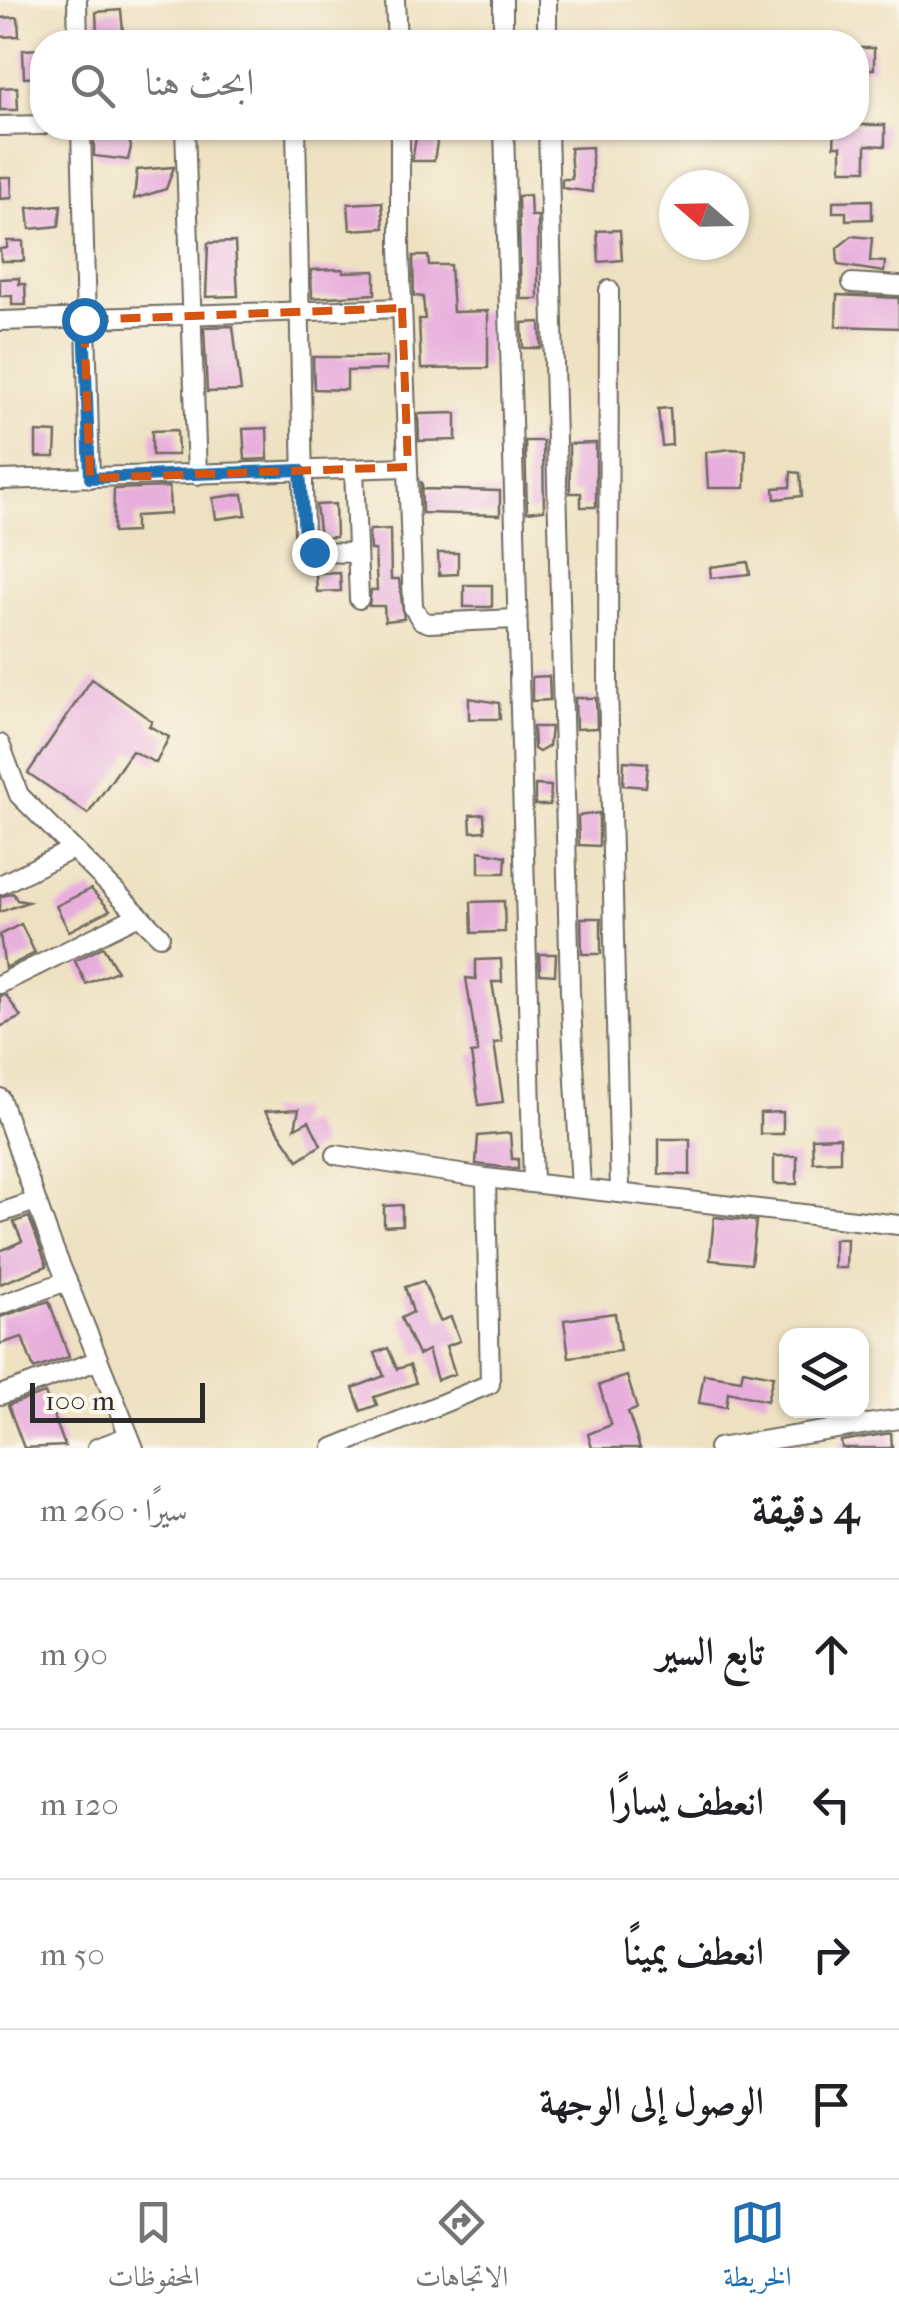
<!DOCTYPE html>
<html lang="ar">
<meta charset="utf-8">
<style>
:root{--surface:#fff;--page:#f2f2f2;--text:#202124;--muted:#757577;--line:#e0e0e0;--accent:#1f6fb2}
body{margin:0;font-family:"IM FELL French Canon",Amiri,serif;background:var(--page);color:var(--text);direction:rtl}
.controls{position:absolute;right:30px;bottom:30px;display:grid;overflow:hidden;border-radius:20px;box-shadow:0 2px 8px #0004}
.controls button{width:90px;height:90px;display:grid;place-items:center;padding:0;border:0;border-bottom:2px solid var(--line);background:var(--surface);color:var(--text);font:50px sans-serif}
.compass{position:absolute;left:659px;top:170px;width:90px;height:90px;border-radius:50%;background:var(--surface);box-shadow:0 2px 8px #0004;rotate:290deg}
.scale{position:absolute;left:30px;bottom:25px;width:175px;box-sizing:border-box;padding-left:10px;border:5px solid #2b2b2b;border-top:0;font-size:28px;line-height:35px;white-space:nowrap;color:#2b2b2b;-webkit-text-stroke:8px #fbf7ec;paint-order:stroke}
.stop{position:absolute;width:30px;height:30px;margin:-22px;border:8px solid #1f6fb2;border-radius:50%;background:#fff}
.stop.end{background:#1f6fb2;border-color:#fff;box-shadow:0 2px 10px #0008}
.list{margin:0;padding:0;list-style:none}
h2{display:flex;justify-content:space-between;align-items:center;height:130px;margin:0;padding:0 40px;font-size:42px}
h2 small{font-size:32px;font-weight:400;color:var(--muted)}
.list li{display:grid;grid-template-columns:65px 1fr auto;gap:30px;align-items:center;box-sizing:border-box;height:150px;padding:0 40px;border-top:2px solid var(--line)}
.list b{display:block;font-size:38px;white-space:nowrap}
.list em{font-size:32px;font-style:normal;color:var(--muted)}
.icon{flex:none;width:55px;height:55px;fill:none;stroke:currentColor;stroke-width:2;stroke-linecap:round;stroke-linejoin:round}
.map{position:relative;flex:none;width:899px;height:1448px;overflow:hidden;direction:ltr}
.search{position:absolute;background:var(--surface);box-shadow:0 2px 8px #0004;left:30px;right:30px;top:30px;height:110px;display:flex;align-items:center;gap:25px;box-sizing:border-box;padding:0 35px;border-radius:40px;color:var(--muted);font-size:38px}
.sheet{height:730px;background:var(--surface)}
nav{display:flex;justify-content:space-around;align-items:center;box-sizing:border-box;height:140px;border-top:2px solid var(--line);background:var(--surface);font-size:28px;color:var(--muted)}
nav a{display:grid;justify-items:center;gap:5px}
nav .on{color:var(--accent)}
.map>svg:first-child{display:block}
.building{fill:#e7aedc}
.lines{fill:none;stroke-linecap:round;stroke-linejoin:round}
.minor-casing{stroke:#6f6b60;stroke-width:22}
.minor{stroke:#fff;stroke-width:18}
.route{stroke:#1f6fb2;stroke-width:12}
.marked{fill:none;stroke:#d5540f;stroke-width:8;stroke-dasharray:20 12;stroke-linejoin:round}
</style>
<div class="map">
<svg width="899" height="1448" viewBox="0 0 899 1448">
<rect width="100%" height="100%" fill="#fbf7ec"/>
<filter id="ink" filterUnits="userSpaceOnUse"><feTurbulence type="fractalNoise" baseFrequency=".01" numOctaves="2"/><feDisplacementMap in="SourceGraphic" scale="20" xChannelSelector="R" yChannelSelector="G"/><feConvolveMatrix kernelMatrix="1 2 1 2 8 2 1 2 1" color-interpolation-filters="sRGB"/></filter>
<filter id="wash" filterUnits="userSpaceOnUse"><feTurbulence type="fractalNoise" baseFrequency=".0048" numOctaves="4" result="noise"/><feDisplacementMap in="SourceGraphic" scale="40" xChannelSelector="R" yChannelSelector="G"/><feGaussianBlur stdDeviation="2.25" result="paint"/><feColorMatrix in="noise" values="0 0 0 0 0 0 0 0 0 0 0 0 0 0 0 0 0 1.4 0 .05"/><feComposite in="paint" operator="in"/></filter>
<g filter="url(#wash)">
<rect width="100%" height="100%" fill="#eee1c1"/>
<g id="blocks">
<g class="building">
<path d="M121,10L123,32L97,35L96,12Z"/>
<path d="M18,17L19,36L0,37V18Z"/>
<rect x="856" y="48" width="18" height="21"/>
<path d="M42,49V77L24,78L23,50Z"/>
<path d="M17,87L18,110H0V88Z"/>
<path d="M862,125H885V146L866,145V170H841V146H834L835,128Z"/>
<path d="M94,132L127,133L131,147L128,160L94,156Z"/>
<path d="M438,136L434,161H412L416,137Z"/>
<path d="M592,147V192L562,188V179H572L570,148Z"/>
<path d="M174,167L166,189L134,199L137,170Z"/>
<path d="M0,177H11L12,198L0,199Z"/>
<path d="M530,195L531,216H538V299H521L518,196Z"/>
<path d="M872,200V219L846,220V212H833V201Z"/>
<path d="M382,202L384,228L350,230L348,204Z"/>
<path d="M61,205L59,226L30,229L28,208Z"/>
<path d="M620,230L622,260L599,262L597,231Z"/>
<path d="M852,236L872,238L870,261L885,262L884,272L838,265L837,248Z"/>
<path d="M7,241H23L24,261H1L0,249L7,248Z"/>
<path d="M235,242L238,296L206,297L208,243Z"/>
<path d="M413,256H428L429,265H450L453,312L488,311V368L421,369L419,319H425L423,297L414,296Z"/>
<path d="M343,269V272L375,271V294L312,298L311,270Z"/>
<path d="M19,278V284H25L26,305H12V296H0V279Z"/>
<path d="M837,295L899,298V328L836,326Z"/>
<path d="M540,322L541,348H523L522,323Z"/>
<path d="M233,326L241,391L207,392L204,327Z"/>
<path d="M313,357H386V370L347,371V390L314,389Z"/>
<path d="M670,408L672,445L662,446L658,409Z"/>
<path d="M456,413V440L419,441L418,414Z"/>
<path d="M267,428L268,459L245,460L243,429Z"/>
<path d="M177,430L178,455H152V431Z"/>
<path d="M36,432L56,433L55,457H36Z"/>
<path d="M525,441H543L544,510L527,512Z"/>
<path d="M596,443V507H581V493H570L569,444Z"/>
<path d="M731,449L746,450L745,488H708L706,452Z"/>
<path d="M791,472L800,473L802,496L775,499L774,488L790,487Z"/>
<path d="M421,481L423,489L500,491V515L422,513Z"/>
<path d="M169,487L170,514L135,516V532L113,533L114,489Z"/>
<path d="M243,494L246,515L216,519L213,498Z"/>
<path d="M335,504L336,537L320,538L316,505Z"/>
<path d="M390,529L391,579H399L404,619L385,621L384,606H369L371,590H377L375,550H370L369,534L370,530Z"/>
<path d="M438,553H458V574L439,575Z"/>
<path d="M748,562L750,574L711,578L710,567Z"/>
<path d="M340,573L341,591L317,592L316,574Z"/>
<rect x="464" y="585" width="28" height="22"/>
<path d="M549,676L550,700L532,701V677Z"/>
<path d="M92,679L152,721L149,726L169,737L156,763L132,751L88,814L28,773Z"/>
<path d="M469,698L499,703L500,719H469Z"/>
<path d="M575,698H596L597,728L576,729Z"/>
<path d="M533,727H551L549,746L539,752L534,749Z"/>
<path d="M624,761L648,763L646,787L623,785Z"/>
<path d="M535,785L551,786L550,805H535Z"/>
<path d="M599,813V846L579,845L578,816Z"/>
<path d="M484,814L485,831L471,832L470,815Z"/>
<path d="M479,851L506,856L505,873H479Z"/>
<path d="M91,889L110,910L69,931L56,906Z"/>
<path d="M13,893L17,900L28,902L0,912V897Z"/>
<path d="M504,901L505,932L472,933L471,902Z"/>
<path d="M581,918H601V954H582Z"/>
<path d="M21,924L35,953L5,968L0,935Z"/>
<path d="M103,947L117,971L86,984L75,961Z"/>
<path d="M539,954H556L555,975L540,974Z"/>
<path d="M501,959L502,982H492L502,1042L494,1043L503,1102L479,1105L471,1054L478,1053L466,978L476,979V960Z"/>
<path d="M6,995L21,1017L0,1027V996Z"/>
<path d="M299,1109L295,1128L309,1121L321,1145L298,1160L265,1111Z"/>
<path d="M783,1112V1134H760V1113Z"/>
<path d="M510,1133L512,1159H518V1169L476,1164L478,1136Z"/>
<path d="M840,1137V1161L813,1162L812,1138Z"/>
<path d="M659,1139H690V1175L659,1174Z"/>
<rect x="774" y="1156" width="23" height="28"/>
<path d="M402,1205V1225L384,1226V1206Z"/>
<path d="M29,1217L47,1266L0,1284V1251L22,1241L14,1222Z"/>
<path d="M714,1217L756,1221L751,1264L710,1260Z"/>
<path d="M834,1239H847L846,1268H834Z"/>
<path d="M423,1281L440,1321L451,1317L460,1341L446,1346L455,1374L437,1380L428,1350L418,1355L401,1318L413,1312L405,1287Z"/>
<path d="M49,1301L69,1357L34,1369L22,1337L0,1344V1317Z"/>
<path d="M615,1313L620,1351L569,1357L564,1320Z"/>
<path d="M388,1348L397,1369L410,1365L416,1383L374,1397L377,1405L361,1411L353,1388L384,1376L375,1353Z"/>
<path d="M743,1370L773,1376L767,1401L728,1392L726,1407L699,1403L704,1374L741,1380Z"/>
<path d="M627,1376L637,1409L628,1412L640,1448H592L588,1434L611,1425L599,1385Z"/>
<path d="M45,1393L65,1446L24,1448L8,1405Z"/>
<path d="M891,1433L892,1448H842L841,1441Z"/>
</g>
</g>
</g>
<g filter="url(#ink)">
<use href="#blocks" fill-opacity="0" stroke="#6f6b60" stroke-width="2.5"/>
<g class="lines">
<g class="minor-casing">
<g id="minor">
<path d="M77,0L78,42"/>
<path d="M395,0L397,42"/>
<path d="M503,0V42"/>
<path d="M547,0V42"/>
<path d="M0,126L42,125"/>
<path d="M81,128L90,478"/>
<path d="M185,128L197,475"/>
<path d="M296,128L304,536L314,552L357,553"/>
<path d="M400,128V249L413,607L421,620L429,623L515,619"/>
<path d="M504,128L533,1183"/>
<path d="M548,128L570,991L581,1188"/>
<path d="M852,283L899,286"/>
<path d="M609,290L608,682L620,1193"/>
<path d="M0,321L402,308"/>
<path d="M354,469L359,599"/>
<path d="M0,480L408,467"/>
<path d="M0,744L19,795L160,936"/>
<path d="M0,885L73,849"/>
<path d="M0,984L139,915"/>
<path d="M0,1098L49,1237L134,1448"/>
<path d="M336,1155L486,1178L899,1225"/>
<path d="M0,1213L36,1201"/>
<path d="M0,1305L67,1281"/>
<path d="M0,1395L97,1361"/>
<path d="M97,1448L129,1436"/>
<path d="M333,1448L490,1384L486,1178"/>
<path d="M718,1448L899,1419"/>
</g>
</g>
<use href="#minor" class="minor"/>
</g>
</g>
<g class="lines" filter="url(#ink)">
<path class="route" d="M84,320L90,478L300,470L304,536L314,552"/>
</g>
<path class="marked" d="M402,308L408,467L90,478L84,320Z"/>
</svg>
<div class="controls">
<button><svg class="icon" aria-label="layers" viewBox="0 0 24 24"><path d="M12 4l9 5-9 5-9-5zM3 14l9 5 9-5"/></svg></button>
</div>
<svg class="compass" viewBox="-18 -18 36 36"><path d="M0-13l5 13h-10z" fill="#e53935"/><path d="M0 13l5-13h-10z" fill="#757577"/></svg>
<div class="scale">100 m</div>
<div class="stop" style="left:84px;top:320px"></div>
<div class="stop end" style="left:314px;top:552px"></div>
<div class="search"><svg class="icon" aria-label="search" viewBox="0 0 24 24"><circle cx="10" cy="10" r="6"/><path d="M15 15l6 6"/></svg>ابحث هنا</div>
</div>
<section class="sheet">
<h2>4 دقيقة<small>سيرًا · 260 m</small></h2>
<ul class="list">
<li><svg class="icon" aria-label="ahead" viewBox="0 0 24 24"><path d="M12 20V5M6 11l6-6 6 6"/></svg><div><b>تابع السير</b></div><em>90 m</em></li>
<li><svg class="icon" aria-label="left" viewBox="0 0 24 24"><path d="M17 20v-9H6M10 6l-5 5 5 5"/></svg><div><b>انعطف يسارًا</b></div><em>120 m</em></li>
<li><svg class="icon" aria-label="right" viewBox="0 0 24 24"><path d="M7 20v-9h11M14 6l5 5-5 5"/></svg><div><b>انعطف يمينًا</b></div><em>50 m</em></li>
<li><svg class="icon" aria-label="arrive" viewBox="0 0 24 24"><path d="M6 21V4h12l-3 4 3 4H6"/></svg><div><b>الوصول إلى الوجهة</b></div></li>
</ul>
</section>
<nav>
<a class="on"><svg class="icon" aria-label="map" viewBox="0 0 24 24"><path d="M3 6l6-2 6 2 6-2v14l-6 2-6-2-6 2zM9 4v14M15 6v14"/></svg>الخريطة</a>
<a><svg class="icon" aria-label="directions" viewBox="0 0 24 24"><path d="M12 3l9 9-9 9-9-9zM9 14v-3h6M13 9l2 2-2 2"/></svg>الاتجاهات</a>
<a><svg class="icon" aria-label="saved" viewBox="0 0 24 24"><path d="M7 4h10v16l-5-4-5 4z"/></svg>المحفوظات</a>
</nav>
